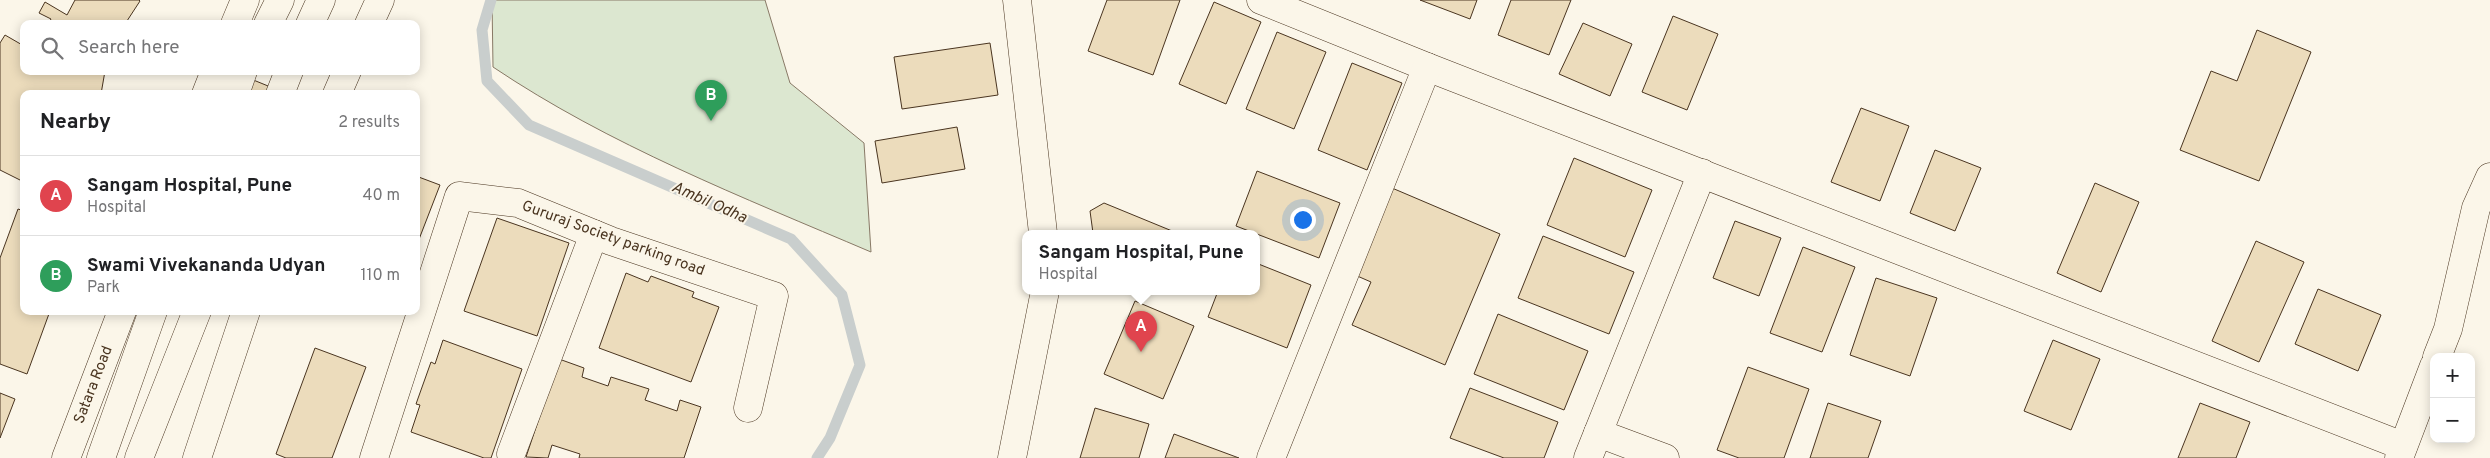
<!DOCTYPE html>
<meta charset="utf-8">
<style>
:root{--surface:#fff;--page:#f2f2f2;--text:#202124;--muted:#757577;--line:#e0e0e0;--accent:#c62828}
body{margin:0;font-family:Overpass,sans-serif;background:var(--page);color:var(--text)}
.controls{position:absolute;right:15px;bottom:15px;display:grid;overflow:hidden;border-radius:10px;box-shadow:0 2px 12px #0003}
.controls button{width:45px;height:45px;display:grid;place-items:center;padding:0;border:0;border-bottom:1px solid var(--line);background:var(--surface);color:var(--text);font:25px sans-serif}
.you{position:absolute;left:1302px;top:219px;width:18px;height:18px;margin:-12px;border:4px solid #fff;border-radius:50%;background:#1a73e8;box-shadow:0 0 0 8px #1a73e833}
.badge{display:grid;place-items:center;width:32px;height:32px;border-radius:50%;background:var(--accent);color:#fff;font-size:16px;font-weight:700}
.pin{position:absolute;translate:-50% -41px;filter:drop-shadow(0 1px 2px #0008)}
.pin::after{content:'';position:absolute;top:26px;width:18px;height:15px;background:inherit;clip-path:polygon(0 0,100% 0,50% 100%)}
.popup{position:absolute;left:1022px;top:230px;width:238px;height:65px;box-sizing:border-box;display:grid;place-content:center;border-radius:10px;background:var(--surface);filter:drop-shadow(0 1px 4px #0005);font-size:16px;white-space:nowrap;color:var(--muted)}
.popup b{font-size:19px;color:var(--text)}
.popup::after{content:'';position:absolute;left:50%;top:100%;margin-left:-10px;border:10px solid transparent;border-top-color:var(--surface)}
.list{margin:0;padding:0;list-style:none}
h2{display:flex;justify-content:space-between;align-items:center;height:65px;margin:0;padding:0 20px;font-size:21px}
h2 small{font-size:16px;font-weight:400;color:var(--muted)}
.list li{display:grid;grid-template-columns:32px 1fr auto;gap:15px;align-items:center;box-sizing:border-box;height:80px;padding:0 20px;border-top:1px solid var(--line)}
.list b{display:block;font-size:19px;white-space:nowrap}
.list p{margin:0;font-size:16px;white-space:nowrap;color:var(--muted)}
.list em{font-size:16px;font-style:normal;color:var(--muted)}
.icon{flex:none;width:28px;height:28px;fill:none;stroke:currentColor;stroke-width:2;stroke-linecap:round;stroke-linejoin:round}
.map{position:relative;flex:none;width:2490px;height:458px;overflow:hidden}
.search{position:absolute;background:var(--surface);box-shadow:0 2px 12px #0003;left:20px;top:20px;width:400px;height:55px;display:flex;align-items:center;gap:12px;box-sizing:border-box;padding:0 18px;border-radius:10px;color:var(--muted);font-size:19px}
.panel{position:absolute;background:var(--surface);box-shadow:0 2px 12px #0003;left:20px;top:90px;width:400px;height:225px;border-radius:10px}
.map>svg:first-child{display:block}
.green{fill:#dce7d0;stroke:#887966}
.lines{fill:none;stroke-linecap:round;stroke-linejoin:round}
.stream{stroke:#c9cecd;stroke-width:11}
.building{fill:#ecdcbc;stroke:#4a3520}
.minor-casing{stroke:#4a3520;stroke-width:29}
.highway-casing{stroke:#4a3520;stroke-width:29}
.minor{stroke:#fbf6e9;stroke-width:28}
.highway{stroke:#fbf6e9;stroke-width:28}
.labels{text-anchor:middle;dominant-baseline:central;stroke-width:4;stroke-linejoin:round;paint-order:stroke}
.street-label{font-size:15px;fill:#4a3520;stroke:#fbf6e9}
.water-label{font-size:16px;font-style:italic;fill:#4a3520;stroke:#fbf6e9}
</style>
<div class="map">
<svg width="2490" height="458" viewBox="0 0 2490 458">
<rect width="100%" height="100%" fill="#fbf6e9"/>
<path class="green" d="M765,0L790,83L864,143L871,252C742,197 609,145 493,67L492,0Z"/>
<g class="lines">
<path class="stream" d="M491,0L482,30L487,81L529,125L791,239L842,295L860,365L830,438L817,458"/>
</g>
<g class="building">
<path d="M75,0H139L140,1L125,24H48L51,19L39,13L45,2L67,15Z"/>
<path d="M1107,0H1180L1153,75L1088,51Z"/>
<path d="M1420,0H1477L1470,19Z"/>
<path d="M1511,0H1571L1549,55L1498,35Z"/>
<path d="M1214,2L1261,22L1226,104L1179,84Z"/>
<path d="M1673,16L1718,34L1687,110L1642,92Z"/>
<path d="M1583,23L1632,44L1610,96L1559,74Z"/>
<path d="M2257,30L2311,52L2259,181L2180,150L2211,71L2237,81Z"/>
<path d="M1277,32L1326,52L1294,129L1246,109Z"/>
<path d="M5,35L24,46V71H105L101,94H24V182L0,170V43Z"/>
<path d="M990,43L998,95L902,109L894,57Z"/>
<path d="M1352,63L1402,83L1367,170L1318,150Z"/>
<path d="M246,77L273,88L271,94H240Z"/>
<path d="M1861,108L1909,126L1880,201L1831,182Z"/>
<path d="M957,127L965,169L882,183L875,141Z"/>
<path d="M1935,150L1981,168L1955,231L1910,213Z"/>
<path d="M1574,158L1652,190L1625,257L1547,225Z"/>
<path d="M1257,171L1340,203L1319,258L1236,226Z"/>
<path d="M416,176L440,185L416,247Z"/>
<path d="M2095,183L2139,202L2101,292L2057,273Z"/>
<path d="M1392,188L1500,234L1445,365L1352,325L1371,282L1355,275Z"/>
<path d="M1104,203L1177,233H1093L1090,211Z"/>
<path d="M18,209L24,211V311H50L27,374L0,364V258Z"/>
<path d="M497,218L569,243L537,336L464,311Z"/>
<path d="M1735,221L1781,238L1759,296L1713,278Z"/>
<path d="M1543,236L1634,272L1609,334L1518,298Z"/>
<path d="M2256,241L2304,262L2259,362L2212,341Z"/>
<path d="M1803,247L1855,267L1822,352L1770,333Z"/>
<path d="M1256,263L1311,285L1287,348L1208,317L1218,291H1256Z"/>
<path d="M626,273L648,282L651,276L694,292L692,297L719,307L691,382L599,348Z"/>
<path d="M1876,278L1937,298L1910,376L1850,355Z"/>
<path d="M2318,289L2381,315L2358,371L2295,344Z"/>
<path d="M1135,301L1194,326L1163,399L1104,374Z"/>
<path d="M1498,314L1588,351L1564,410L1474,374Z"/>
<path d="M443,340L522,369L491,458H484L411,432L420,405L416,404L431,362L435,364Z"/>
<path d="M2053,340L2100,359L2071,430L2024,411Z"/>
<path d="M315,348L366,367L332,458H286L276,454Z"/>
<path d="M559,359L584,368L582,377L608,386L611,377L649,389L645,400L677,411L680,400L701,407L684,458H579L580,454L552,445L548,458L526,457Z"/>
<path d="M1748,367L1809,389L1784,458H1739L1717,450Z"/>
<path d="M1470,388L1558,422L1544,458H1504L1450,438Z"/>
<path d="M0,393L15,399L0,438Z"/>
<path d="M1828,403L1881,421L1868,458H1810Z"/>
<path d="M2200,403L2250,422L2236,458H2178Z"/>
<path d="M1095,408L1149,424L1139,458H1080Z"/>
<path d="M1174,434L1239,458H1165Z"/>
</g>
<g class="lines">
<g class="minor-casing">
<g id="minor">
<path d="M1017,0L1043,233"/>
<path d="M1261,0L1427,67L2403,446"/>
<path d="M268,24L280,0"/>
<path d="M310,24L321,0"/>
<path d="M235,94L243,71"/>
<path d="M280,94L289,71"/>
<path d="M2437,357L2448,329L2476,208L2490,177"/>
<path d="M1598,433L1665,458"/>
<path d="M511,454L594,234"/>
<path d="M101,458L153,311"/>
<path d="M139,458L197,311"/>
<path d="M374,458L459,196L518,203L611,241L774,296L748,408"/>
<path d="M1012,458L1045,291"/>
<path d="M1271,458L1427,67"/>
<path d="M1588,458L1702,173"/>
<path d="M2399,458L2434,366"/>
</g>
</g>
<g class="highway-casing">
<g id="highway">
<path d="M235,24L245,0"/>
<path d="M369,24L380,0"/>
<path d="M206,94L215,71"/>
<path d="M337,94L347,71"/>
<path d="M66,458L122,311"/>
<path d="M197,458L246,311"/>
</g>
</g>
<use href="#minor" class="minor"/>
<use href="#highway" class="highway"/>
</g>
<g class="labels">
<g class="street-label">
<text transform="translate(613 239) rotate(20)">Gururaj Society parking road</text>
<text transform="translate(94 385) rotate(-69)">Satara Road</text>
</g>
<g class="water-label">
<text transform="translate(709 203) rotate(24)">Ambil Odha</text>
</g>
</g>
</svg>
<div class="controls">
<button>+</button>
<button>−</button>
</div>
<div class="you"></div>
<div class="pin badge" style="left:1141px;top:352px;background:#e0444e">A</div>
<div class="popup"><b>Sangam Hospital, Pune</b>Hospital</div>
<div class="pin badge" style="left:711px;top:121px;background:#2e9e5b">B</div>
<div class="search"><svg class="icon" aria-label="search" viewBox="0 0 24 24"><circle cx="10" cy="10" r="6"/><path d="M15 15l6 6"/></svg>Search here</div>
<section class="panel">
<h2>Nearby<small>2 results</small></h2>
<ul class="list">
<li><span class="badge" style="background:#e0444e">A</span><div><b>Sangam Hospital, Pune</b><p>Hospital</p></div><em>40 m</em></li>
<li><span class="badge" style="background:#2e9e5b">B</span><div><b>Swami Vivekananda Udyan</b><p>Park</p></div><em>110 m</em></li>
</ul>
</section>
</div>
